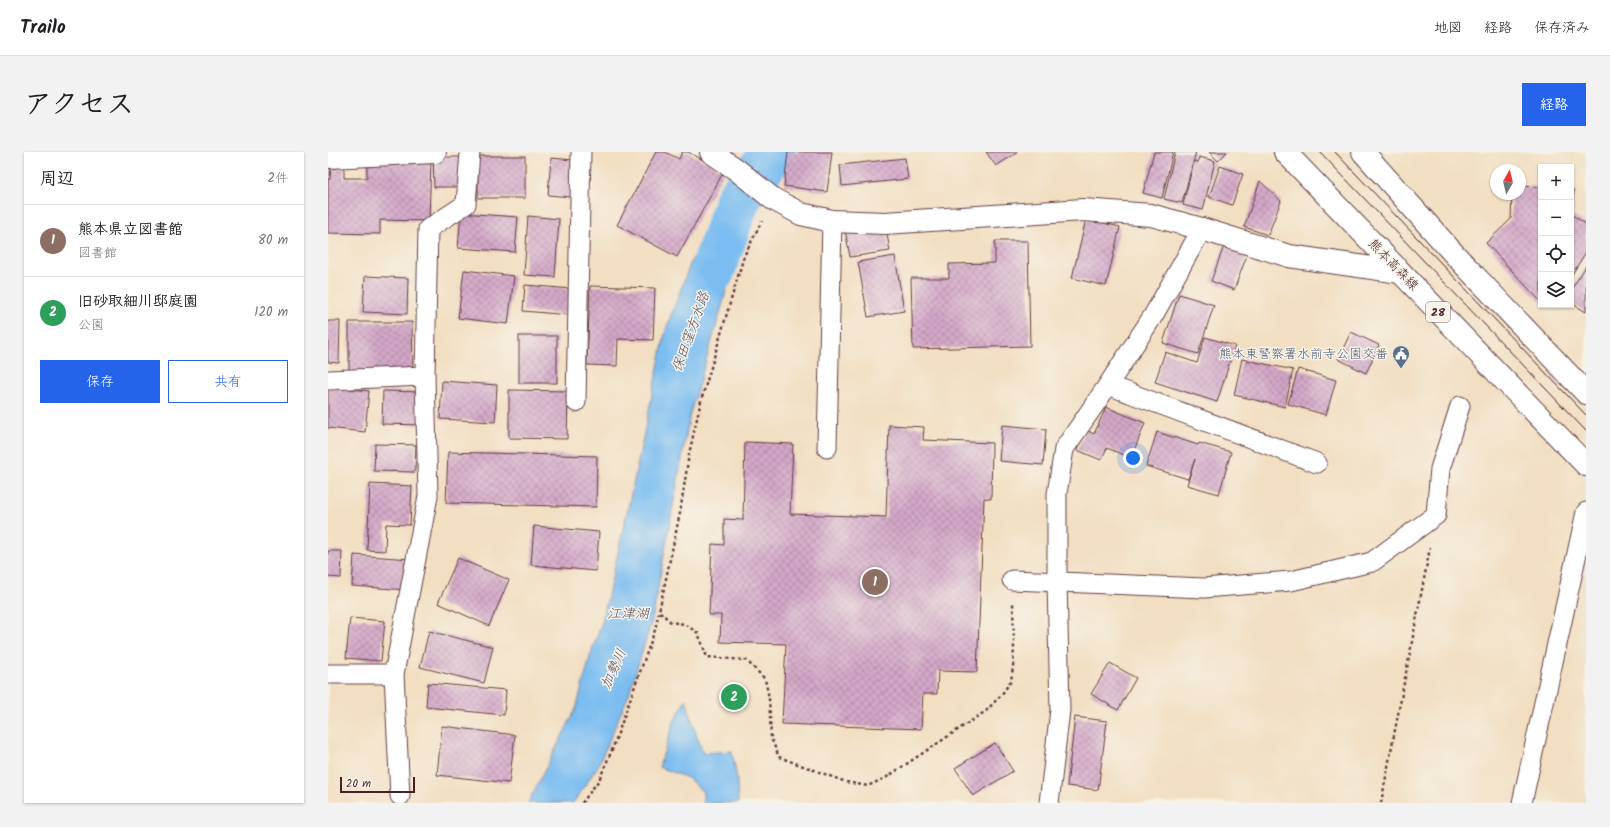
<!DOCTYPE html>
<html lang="ja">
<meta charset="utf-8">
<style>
:root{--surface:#fff;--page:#f2f2f2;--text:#202124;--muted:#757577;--line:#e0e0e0;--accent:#2563eb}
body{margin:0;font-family:Kalam,"Klee One",sans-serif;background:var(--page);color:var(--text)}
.controls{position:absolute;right:12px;top:12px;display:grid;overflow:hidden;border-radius:0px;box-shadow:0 1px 3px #0004}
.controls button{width:36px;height:36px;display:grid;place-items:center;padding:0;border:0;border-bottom:1px solid var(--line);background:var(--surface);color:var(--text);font:20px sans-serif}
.compass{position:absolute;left:1162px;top:12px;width:36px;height:36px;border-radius:50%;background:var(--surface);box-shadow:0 1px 3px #0004;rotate:8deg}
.scale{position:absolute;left:12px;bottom:10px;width:75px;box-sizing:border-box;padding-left:4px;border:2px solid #4a1f2b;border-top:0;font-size:11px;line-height:14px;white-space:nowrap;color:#4a1f2b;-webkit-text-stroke:3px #f7f3e8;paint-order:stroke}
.you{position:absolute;left:805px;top:306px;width:14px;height:14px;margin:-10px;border:3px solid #fff;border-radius:50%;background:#1a73e8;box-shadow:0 0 0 6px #1a73e833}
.badge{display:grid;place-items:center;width:26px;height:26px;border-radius:50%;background:var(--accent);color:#fff;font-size:13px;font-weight:700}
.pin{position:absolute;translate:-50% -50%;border:2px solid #fff;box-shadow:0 1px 4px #0006}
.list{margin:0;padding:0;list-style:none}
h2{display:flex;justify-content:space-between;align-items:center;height:52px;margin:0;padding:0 16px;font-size:17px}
h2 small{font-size:13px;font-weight:400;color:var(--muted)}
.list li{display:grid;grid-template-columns:26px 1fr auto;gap:12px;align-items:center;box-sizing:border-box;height:72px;padding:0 16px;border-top:1px solid var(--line)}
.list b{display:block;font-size:15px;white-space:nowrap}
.list p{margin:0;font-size:13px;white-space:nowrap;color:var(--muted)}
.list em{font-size:13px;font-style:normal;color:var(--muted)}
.actions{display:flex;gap:8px;padding:12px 16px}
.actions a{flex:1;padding:9px 0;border:1px solid var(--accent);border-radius:0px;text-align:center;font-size:14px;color:var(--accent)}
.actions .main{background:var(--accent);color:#fff}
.icon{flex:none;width:22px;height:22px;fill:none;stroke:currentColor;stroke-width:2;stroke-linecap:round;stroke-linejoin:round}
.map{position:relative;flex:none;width:1258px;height:651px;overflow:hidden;border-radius:0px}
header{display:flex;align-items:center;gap:24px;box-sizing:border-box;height:56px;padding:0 20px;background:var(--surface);border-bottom:1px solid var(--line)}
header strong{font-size:19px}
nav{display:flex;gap:22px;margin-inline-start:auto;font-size:14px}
.intro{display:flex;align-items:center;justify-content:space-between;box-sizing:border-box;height:96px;padding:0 24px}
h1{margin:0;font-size:28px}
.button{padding:10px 18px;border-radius:0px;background:var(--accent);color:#fff;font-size:14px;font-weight:700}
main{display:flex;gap:24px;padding:0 24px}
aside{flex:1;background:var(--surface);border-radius:0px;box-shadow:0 1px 3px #0004}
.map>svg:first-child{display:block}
.water{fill:#7bbdf1;stroke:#626e8e}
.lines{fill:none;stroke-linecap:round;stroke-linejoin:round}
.river{stroke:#7bbdf1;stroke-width:45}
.building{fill:url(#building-cross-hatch)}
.minor-casing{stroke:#633c42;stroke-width:21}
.tertiary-casing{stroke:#633c42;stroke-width:24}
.primary-casing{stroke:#633c42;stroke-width:24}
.path{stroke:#633c42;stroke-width:2.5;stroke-dasharray:3 3;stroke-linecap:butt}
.minor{stroke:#fff;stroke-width:19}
.tertiary{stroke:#fff;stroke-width:22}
.primary{stroke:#fff;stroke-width:22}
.tram{stroke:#4a1f2b;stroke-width:1}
.labels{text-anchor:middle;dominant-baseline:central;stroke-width:3;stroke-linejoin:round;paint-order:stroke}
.shield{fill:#f7f3e8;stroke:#7e5f64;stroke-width:1}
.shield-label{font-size:12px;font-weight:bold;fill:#4a1f2b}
.street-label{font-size:13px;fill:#4a1f2b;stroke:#f7f3e8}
.service-label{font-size:13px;fill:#4e5e75;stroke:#f7f3e8;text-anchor:end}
.water-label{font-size:14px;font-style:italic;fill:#594e66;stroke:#f7f3e8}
</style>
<header>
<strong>Trailo</strong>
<nav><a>地図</a><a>経路</a><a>保存済み</a></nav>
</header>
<div class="intro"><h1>アクセス</h1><a class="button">経路</a></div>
<main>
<aside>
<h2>周辺<small>2件</small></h2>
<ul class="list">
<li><span class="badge" style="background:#8d6e63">1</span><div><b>熊本県立図書館</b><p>図書館</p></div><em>80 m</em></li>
<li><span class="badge" style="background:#2e9e5b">2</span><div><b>旧砂取細川邸庭園</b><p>公園</p></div><em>120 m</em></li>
</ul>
<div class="actions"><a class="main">保存</a><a>共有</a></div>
</aside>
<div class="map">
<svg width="1258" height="651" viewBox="0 0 1258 651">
<defs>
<pattern id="building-cross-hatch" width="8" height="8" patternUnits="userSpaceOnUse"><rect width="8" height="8" fill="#d3a7c8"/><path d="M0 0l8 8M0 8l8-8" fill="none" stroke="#ad87a3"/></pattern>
</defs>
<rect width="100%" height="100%" fill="#f7f3e8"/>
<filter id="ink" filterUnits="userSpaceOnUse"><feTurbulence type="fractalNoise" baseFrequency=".025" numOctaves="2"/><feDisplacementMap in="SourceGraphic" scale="8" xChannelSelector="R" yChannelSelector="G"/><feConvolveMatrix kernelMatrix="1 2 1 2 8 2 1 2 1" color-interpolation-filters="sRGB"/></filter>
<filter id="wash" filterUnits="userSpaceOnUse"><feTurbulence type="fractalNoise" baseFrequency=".012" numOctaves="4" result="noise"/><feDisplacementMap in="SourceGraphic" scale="16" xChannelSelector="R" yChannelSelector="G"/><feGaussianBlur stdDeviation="0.9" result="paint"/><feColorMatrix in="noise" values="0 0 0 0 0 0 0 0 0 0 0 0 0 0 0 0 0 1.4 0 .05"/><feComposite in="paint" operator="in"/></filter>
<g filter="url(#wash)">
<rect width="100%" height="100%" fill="#f2dec1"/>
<g class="water">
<path d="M413,52L405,112L393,158L362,262L324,468L301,542L270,614L245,651H200L248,557L264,498L274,470L304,338L338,177L364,107Z"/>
<path d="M358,547L368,582L375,601L404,599L409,627L410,651H375V640L360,626L331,615L346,570Z"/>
</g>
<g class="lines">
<path class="river" d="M384,120L410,47L445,0"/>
</g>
<g id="blocks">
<g class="building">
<path d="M328,0H337L351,7L354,0H360L396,19L349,105L289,73Z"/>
<path d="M460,0H504L499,40L456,34Z"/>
<path d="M658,0H690L668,14Z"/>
<path d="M826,0H845L834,46L815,41Z"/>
<path d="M847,0H868L854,51L836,47Z"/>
<path d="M881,0H899L890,9Z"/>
<rect x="150" y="4" width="47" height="42"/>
<path d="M105,5H137V35H106Z"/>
<path d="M871,5L887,9L875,58L855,53L866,9L870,10Z"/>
<path d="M223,6L245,8L243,45L220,43Z"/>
<path d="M577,6L580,27L514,34L512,13Z"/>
<path d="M39,7L103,9L101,69L52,68V82L0,81V27H2L3,11H16V26H39Z"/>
<path d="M892,14L915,22L904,53L881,45Z"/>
<path d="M932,29L953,49L940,83L916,75Z"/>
<path d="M1192,34L1213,35V150L1158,91L1183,67L1184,42H1192Z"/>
<path d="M1243,38H1246L1244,63L1258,72V100L1243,124Z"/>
<path d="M133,61L190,65L187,100L130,96Z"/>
<path d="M200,64L231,67L227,125L196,123Z"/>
<path d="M758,67L792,75L778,134L744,126Z"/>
<path d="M557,71L562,99L522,105L517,78Z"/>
<path d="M667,89H700L702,194L585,197L583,126H621V112L667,111Z"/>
<path d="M896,94L919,103L906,138L883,129Z"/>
<path d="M567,104L576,159L540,165L530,110Z"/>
<path d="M1258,114V160L1243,151V138Z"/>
<path d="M136,118L186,124L180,172L130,166Z"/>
<path d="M37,124L80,126L79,162L35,160Z"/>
<path d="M197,133L244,137L241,163L195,159Z"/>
<path d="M262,134L327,136L325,188L290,187L289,214L259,213Z"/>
<path d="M851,142L886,153L870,202L835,191Z"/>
<path d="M0,169H12L11,211L0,210Z"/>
<path d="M21,170H84L85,222H21Z"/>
<path d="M1023,180L1051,193L1038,221L1010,207Z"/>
<rect x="191" y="184" width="38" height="47"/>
<path d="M877,185L907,194L889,250L827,230L837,200L869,211Z"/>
<path d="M914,207L965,218L957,255L906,243Z"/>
<path d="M970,217L1008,228L998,263L960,252Z"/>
<path d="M114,229L169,233L167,270L112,267Z"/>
<path d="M0,235L41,239L37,280L0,276Z"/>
<path d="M181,238L240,239L239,287L181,286Z"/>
<path d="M55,239L96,240L95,273L54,272Z"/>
<path d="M778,255L817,271L803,306L779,296L773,308L749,298L758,278L766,282Z"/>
<path d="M561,273L596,275L595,288L664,291L663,347L656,346L649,520L610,519L609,542H595L593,577L454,572L458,492L392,490L393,463H381L384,392L396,393V367L415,368L417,290L465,292L462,362L558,365Z"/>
<path d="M674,273L718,277L715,313L671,309Z"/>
<path d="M829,280L870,293L871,291L903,300L891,342L859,333L867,307L860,327L818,314Z"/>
<path d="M47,292L88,293L87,320L46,319Z"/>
<path d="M120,300L269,304L268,355L118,351Z"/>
<path d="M42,332L84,334L82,373L58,372L57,399L39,398Z"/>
<path d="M206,374L271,380L268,419L203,413Z"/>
<path d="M0,399H14L13,426L0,425Z"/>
<path d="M26,403L82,407L80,438L24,434Z"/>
<path d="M130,406L181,428L161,474L110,451Z"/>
<path d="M22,466L57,469L53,509L18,506Z"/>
<path d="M101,479L165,495L156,531L92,515Z"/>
<path d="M782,511L808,526L790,558L763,542Z"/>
<path d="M100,531L178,538L176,563L98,555Z"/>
<path d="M747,565L779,569L770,638L739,634Z"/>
<path d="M114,574L187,583L181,631L109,623Z"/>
<path d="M667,591L685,619L645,644L627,616Z"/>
</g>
</g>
</g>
<g filter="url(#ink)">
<use href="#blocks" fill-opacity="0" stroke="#633c42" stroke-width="1"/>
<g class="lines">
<g class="minor-casing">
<g id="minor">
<path d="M0,228L97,224"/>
<path d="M780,233L989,311"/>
<path d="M248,250L253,0"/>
<path d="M499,296L504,69"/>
<path d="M684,428L876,436L963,429L1044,410L1108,363L1112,317L1132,254"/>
<path d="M0,522H66"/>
<path d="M72,644L66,522L100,344L97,224L100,77L138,52L142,0"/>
<path d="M721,651L732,558L729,430V342L736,297L780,233L825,164L874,77"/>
<path d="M1194,651L1258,360"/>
</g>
</g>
<g class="tertiary-casing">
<g id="tertiary">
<path d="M383,0L409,18L445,47L473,62L504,69L557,71L755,58L823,63L874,77L961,104L1072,120"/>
<path d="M0,5L107,0"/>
</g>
</g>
<g class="primary-casing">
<g id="primary">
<path d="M957,0L1258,313"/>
<path d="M1035,0L1127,103L1258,241"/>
</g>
</g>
<g class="path">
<path d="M332,460L343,470L356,472L370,481L379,505L418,508L437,527L441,546L443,586L451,605L518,630L540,634L559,625L658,559L674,542L683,529L685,515L686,493L685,451"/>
<path d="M254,651L271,628L284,598L327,478L352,361L361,302L373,249L416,104L434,69"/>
<path d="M1053,651L1102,396"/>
</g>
<use href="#minor" class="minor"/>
<use href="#tertiary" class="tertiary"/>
<use href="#primary" class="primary"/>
<g class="tram">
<path d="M992,0L1258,279"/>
<path d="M1007,0L1258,263"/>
</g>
</g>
</g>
<defs>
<g id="civic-pin" transform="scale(0.9)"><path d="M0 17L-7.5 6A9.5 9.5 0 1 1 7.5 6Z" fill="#5c6f8a" stroke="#f7f3e8"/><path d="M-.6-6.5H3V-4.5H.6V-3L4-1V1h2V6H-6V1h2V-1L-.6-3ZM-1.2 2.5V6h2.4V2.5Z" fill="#fff"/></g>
</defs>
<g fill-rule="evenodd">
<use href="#civic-pin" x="1073" y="202"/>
</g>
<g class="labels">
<rect class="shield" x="1098" y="150" width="24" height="20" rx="3"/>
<g class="shield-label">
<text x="1110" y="160">28</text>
</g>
<g class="street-label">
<text transform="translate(1065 113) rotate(46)">熊本高森線</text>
</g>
<g class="service-label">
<text x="1060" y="202">熊本東警察署水前寺公園交番</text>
</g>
<g class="water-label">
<text transform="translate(363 180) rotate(-70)">保田窪方水路</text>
<text x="300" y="462">江津湖</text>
<text transform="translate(286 517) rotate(-66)">加勢川</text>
</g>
</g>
</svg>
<div class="controls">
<button>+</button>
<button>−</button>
<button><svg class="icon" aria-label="locate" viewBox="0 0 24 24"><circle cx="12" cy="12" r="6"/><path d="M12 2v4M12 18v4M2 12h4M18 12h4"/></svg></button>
<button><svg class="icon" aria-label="layers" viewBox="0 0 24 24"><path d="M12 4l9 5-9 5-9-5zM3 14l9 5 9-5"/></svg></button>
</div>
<svg class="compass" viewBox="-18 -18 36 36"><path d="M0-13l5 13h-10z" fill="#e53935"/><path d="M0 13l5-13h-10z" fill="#757577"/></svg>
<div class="scale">20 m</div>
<div class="you"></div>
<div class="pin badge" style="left:547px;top:430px;background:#8d6e63">1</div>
<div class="pin badge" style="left:406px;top:545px;background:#2e9e5b">2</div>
</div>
</main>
